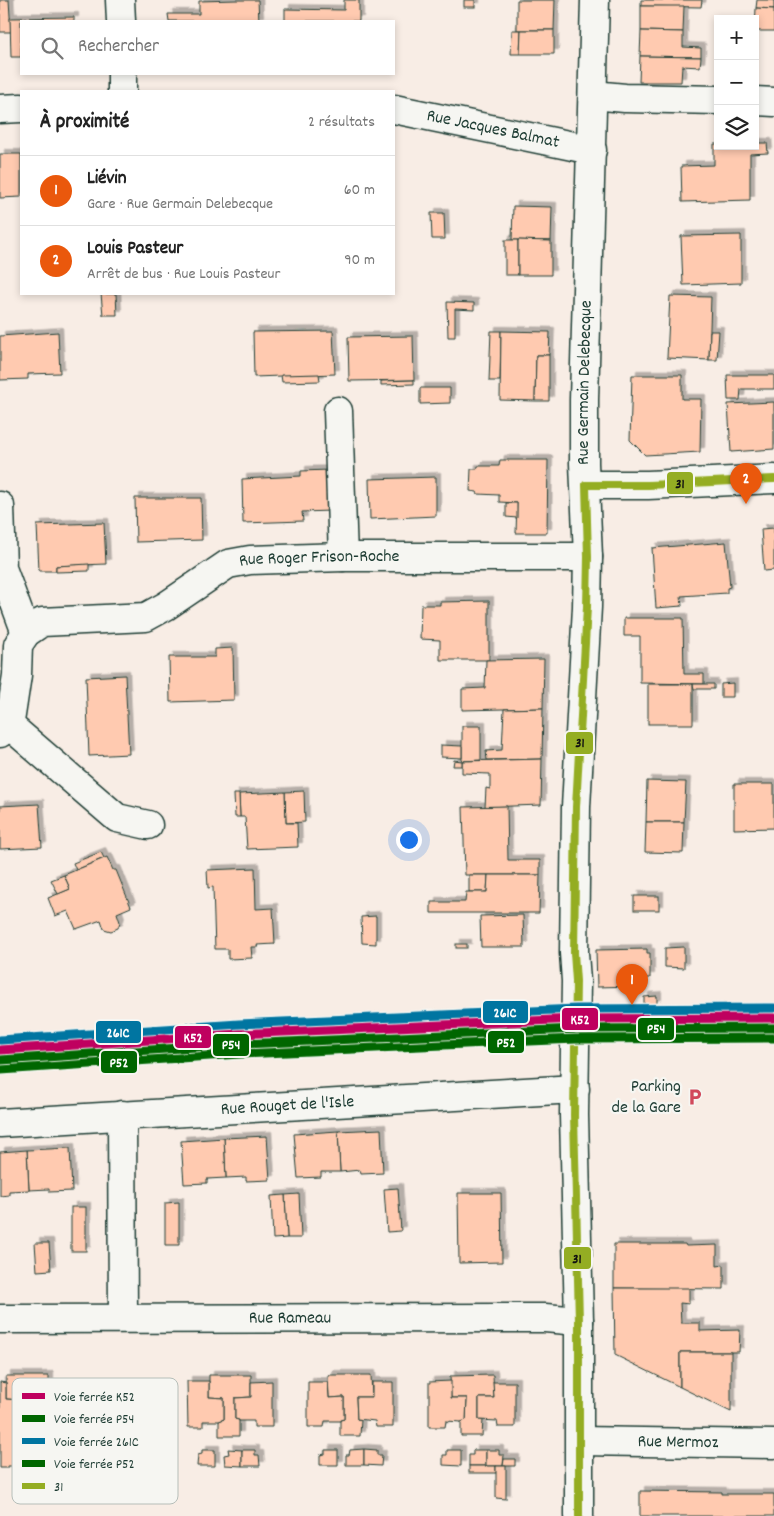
<!DOCTYPE html>
<html lang="fr">
<meta charset="utf-8">
<style>
:root{--surface:#fff;--page:#f6f6f6;--text:#222;--muted:#767676;--line:#e0e0e0;--accent:#ea580c}
body{margin:0;font-family:Dekko,sans-serif;background:var(--page);color:var(--text)}
.controls{position:absolute;right:15px;top:15px;display:grid;overflow:hidden;border-radius:0px;box-shadow:0 2px 8px #0003}
.controls button{width:45px;height:45px;display:grid;place-items:center;padding:0;border:0;border-bottom:1px solid var(--line);background:var(--surface);color:var(--text);font:25px sans-serif}
.you{position:absolute;left:408px;top:839px;width:18px;height:18px;margin:-12px;border:4px solid #fff;border-radius:50%;background:#1a73e8;box-shadow:0 0 0 8px #1a73e833}
.badge{display:grid;place-items:center;width:32px;height:32px;border-radius:50%;background:var(--accent);color:#fff;font-size:16px;font-weight:700}
.pin{position:absolute;translate:-50% -41px;filter:drop-shadow(0 1px 2px #0008)}
.pin::after{content:'';position:absolute;top:26px;width:18px;height:15px;background:inherit;clip-path:polygon(0 0,100% 0,50% 100%)}
.list{margin:0;padding:0;list-style:none}
h2{display:flex;justify-content:space-between;align-items:center;height:65px;margin:0;padding:0 20px;font-size:21px}
h2 small{font-size:16px;font-weight:400;color:var(--muted)}
.list li{display:grid;grid-template-columns:32px 1fr auto;gap:15px;align-items:center;box-sizing:border-box;height:70px;padding:0 20px;border-top:1px solid var(--line)}
.list b{display:block;font-size:19px;white-space:nowrap}
.list p{margin:0;font-size:16px;white-space:nowrap;color:var(--muted)}
.list em{font-size:16px;font-style:normal;color:var(--muted)}
.icon{flex:none;width:28px;height:28px;fill:none;stroke:currentColor;stroke-width:2;stroke-linecap:round;stroke-linejoin:round}
.map{position:relative;flex:none;width:774px;height:1516px;overflow:hidden}
.search{position:absolute;background:var(--surface);box-shadow:0 2px 8px #0003;left:20px;top:20px;width:375px;height:55px;display:flex;align-items:center;gap:12px;box-sizing:border-box;padding:0 18px;border-radius:0px;color:var(--muted);font-size:19px}
.panel{position:absolute;background:var(--surface);box-shadow:0 2px 8px #0003;left:20px;top:90px;width:375px;height:205px;border-radius:0px}
.map>svg:first-child{display:block}
.building{fill:#ffcab0;stroke:#1f3d34;filter:url(#shadow)}
.lines{fill:none;stroke-linecap:round;stroke-linejoin:round}
.minor-casing{stroke:#1f3d34;stroke-width:31}
.minor{stroke:#f6f6f2;stroke-width:28}
.bus-1-casing{stroke:#f6f6f2;stroke-width:11}
.bus-1{stroke:#94ad23;stroke-width:8}
.rail-1-casing{stroke:#f6f6f2;stroke-width:12}
.rail-2-casing{stroke:#f6f6f2;stroke-width:12}
.rail-3-casing{stroke:#f6f6f2;stroke-width:12}
.rail-4-casing{stroke:#f6f6f2;stroke-width:12}
.rail-1{stroke:#bf005f;stroke-width:9}
.rail-2{stroke:#060;stroke-width:9}
.rail-3{stroke:#0075a1;stroke-width:9}
.rail-4{stroke:#060;stroke-width:9}
.labels{text-anchor:middle;dominant-baseline:central;stroke-width:4.5;stroke-linejoin:round;paint-order:stroke}
.street-label{font-size:18px;fill:#1f3d34;stroke:#f6f6f2}
.poi-label{font-size:18px;fill:#1f3d34;stroke:#f6f6f2;text-anchor:end}
.key{fill:#f6f6f2;stroke:#b6beb9;stroke-width:1}
.key-label{font-size:14px;fill:#1f3d34}
.line-badge{stroke:#f6f6f2;stroke-width:2}
.badge-label{font-size:14px;text-anchor:middle;font-weight:bold;fill:#fff}
.pale-badge-label{font-size:14px;text-anchor:middle;font-weight:bold;fill:#111}
</style>
<div class="map">
<svg width="774" height="1516" viewBox="0 0 774 1516">
<defs>
<filter id="shadow"><feDropShadow dx="4.5" dy="-4.5" stdDeviation="0" flood-color="#0004"/></filter>
</defs>
<rect width="100%" height="100%" fill="#f8ede5"/>
<filter id="ink" filterUnits="userSpaceOnUse"><feTurbulence type="fractalNoise" baseFrequency=".02" numOctaves="2"/><feDisplacementMap in="SourceGraphic" scale="10" xChannelSelector="R" yChannelSelector="G"/><feConvolveMatrix kernelMatrix="1 2 1 2 8 2 1 2 1" color-interpolation-filters="sRGB"/></filter>
<g filter="url(#ink)">
<g class="building">
<path d="M0,0H9L11,32H0Z"/>
<path d="M236,0H258L259,21H169L168,14H199V1Z"/>
<path d="M344,0H359V21H285V9L344,10Z"/>
<rect x="464" y="0" width="11" height="7"/>
<path d="M517,0H555L554,30H517Z"/>
<path d="M641,0H702L701,7L641,6Z"/>
<path d="M774,0V9L756,8L757,0Z"/>
<path d="M641,6H684L683,32L641,31Z"/>
<path d="M756,8L774,9V31H755Z"/>
<path d="M74,17V21H21V57H11L10,18Z"/>
<path d="M512,30H521L520,54H511Z"/>
<path d="M521,30H554V54H520Z"/>
<path d="M641,31L683,32V47L701,48V57L640,56Z"/>
<path d="M640,56L701,57L700,67L682,66L681,82H639Z"/>
<path d="M755,143H767L768,153L750,154V200L682,202L681,166L714,165V144H718V146H755Z"/>
<path d="M0,154H21V197L0,198Z"/>
<path d="M513,206L552,207L551,241L512,240Z"/>
<path d="M431,213H444L445,239H432Z"/>
<path d="M741,235V283L683,285L681,236Z"/>
<rect x="505" y="240" width="13" height="35"/>
<path d="M518,240L551,241V275H518Z"/>
<path d="M101,294H116L117,315H103Z"/>
<path d="M670,296L711,297L709,360L667,358Z"/>
<path d="M447,302L474,303V310L455,309V337H448Z"/>
<path d="M333,331L335,374L254,377L253,332Z"/>
<path d="M491,331H501L500,381H489Z"/>
<path d="M501,331L550,332L549,355H536L535,401L500,400Z"/>
<path d="M710,331H719L717,360H709Z"/>
<path d="M58,332L60,373L28,374V379L0,380V336Z"/>
<path d="M413,336L414,380L349,381L348,337Z"/>
<path d="M536,355H549V401H535Z"/>
<path d="M319,374L320,381L282,382L281,375Z"/>
<path d="M632,375H682V399H701L700,452L645,455L630,440Z"/>
<path d="M727,375H774V389H741L740,400H728Z"/>
<path d="M414,380V384L381,385V381Z"/>
<path d="M420,388H450V403L420,404Z"/>
<path d="M774,402V449L731,452L728,404Z"/>
<path d="M500,460H548L547,533H516L517,503L499,502V495L478,494L477,492L470,491L471,469H477L478,466H499Z"/>
<path d="M329,470L330,511L302,512L303,521L243,523L242,479L301,476V471Z"/>
<path d="M436,477V516L370,519L369,479Z"/>
<path d="M135,498H201L202,540L136,542Z"/>
<path d="M506,503H517V518L506,517Z"/>
<path d="M104,523L106,564L56,566V571H39L37,525Z"/>
<path d="M774,528V570L764,571L761,529Z"/>
<path d="M726,542L730,587L727,588V593L681,596L682,606L656,608L652,548Z"/>
<path d="M89,564V571L56,572V566Z"/>
<path d="M489,601V660H440V640L420,639L421,605H440V602Z"/>
<path d="M624,618H683L684,674H704V684L640,683V636H624Z"/>
<path d="M233,648L234,700L170,702L169,657H215V649Z"/>
<path d="M544,659L543,708L462,710V689L485,688L486,660Z"/>
<path d="M125,675L129,754L89,756L86,677Z"/>
<path d="M733,683V697H721V684Z"/>
<rect x="648" y="684" width="45" height="40"/>
<path d="M693,684H714V689H694Z"/>
<path d="M543,708L542,759L487,760L486,751L502,750L504,709Z"/>
<path d="M462,726H481V760L462,761Z"/>
<path d="M441,745L462,746V758L441,757Z"/>
<path d="M542,759L541,805L485,807L486,788L490,789V774L462,773V761Z"/>
<path d="M454,760L462,761V766H453Z"/>
<path d="M647,781L686,782L684,822H646Z"/>
<path d="M734,784H774V828L734,829Z"/>
<path d="M304,791L305,822L286,823L285,792Z"/>
<path d="M285,792L286,823H297L298,847L247,849L245,817H240L239,794Z"/>
<path d="M234,794H239L240,817H235Z"/>
<path d="M39,804L42,847L0,849V806Z"/>
<path d="M507,806L508,860H540V875H465L463,807Z"/>
<path d="M646,822H684L683,853L645,852Z"/>
<path d="M101,852L104,858L76,870L73,863Z"/>
<path d="M107,857L113,870H116L131,907L117,913L120,922L118,928L111,931L104,929L101,920L76,929L68,911L55,916L48,898L70,889L64,875Z"/>
<path d="M255,868L256,909L273,908L275,944L257,945L258,947H251L252,958L228,959V949H215L213,887L208,888L207,870Z"/>
<path d="M64,875L70,889L58,894L51,880Z"/>
<path d="M469,875H488L487,892H469Z"/>
<path d="M488,875H540L539,913H431V902H465L466,892H487Z"/>
<rect x="634" y="896" width="25" height="14"/>
<path d="M523,915L524,947H481L480,916Z"/>
<path d="M376,916V944L362,943L361,917Z"/>
<rect x="456" y="944" width="11" height="4"/>
<path d="M684,947V968L665,967V948Z"/>
<path d="M647,949V953H650V978H638V986L597,987L596,950Z"/>
<path d="M657,996V1004L644,1005V997Z"/>
<path d="M381,1129L383,1173L361,1174L360,1170L340,1172L338,1131Z"/>
<path d="M338,1131L340,1172H321V1177L298,1178L294,1134Z"/>
<path d="M267,1136L270,1180L246,1181V1177L226,1178L224,1138Z"/>
<path d="M224,1138L226,1178L207,1179V1183L184,1184L181,1141Z"/>
<path d="M70,1148L72,1191L49,1192V1189L29,1190L27,1150Z"/>
<path d="M27,1150L29,1190L9,1191V1195L0,1196V1152Z"/>
<path d="M398,1188L401,1231L387,1232L384,1189Z"/>
<path d="M458,1193H501L502,1262L459,1263Z"/>
<path d="M299,1194L301,1238H287L285,1195Z"/>
<path d="M285,1195L287,1238L273,1239L271,1196Z"/>
<path d="M179,1202V1245H165V1203Z"/>
<rect x="71" y="1207" width="15" height="44"/>
<path d="M35,1243H49L51,1270L37,1271Z"/>
<path d="M614,1244H685L686,1246L717,1245V1266L724,1265V1289L614,1288Z"/>
<path d="M614,1288H689V1304L680,1303L681,1323H700V1331L740,1330L739,1352H680V1387L615,1355Z"/>
<path d="M680,1352H731V1412L680,1387Z"/>
<path d="M209,1375H251V1397L235,1398V1419L239,1420V1436H219V1421L224,1419V1398L209,1397Z"/>
<path d="M328,1375H371L372,1397H356L357,1419L361,1420L360,1436H340V1420L344,1419V1397L329,1398Z"/>
<path d="M493,1375L494,1398H479V1420H483L482,1436H461V1420H466L467,1398H451L450,1376Z"/>
<path d="M6,1376H49V1399H34V1420H37V1435H18L17,1420H21V1400L6,1399Z"/>
<path d="M187,1381H209V1397L224,1398V1419L219,1421H203V1427H188Z"/>
<path d="M272,1381V1427H254V1421H239V1420L235,1419V1398L251,1397V1382Z"/>
<path d="M451,1381V1398H467L466,1420L461,1422L446,1421L445,1427H429V1382Z"/>
<path d="M0,1382L6,1383V1399L21,1400V1420H17L18,1435L14,1454V1466H8V1468H0Z"/>
<path d="M308,1382H328L329,1398L344,1397V1419L340,1420V1421H325L324,1427H308Z"/>
<path d="M372,1382H393V1427H376L375,1421L357,1419L356,1397H372Z"/>
<path d="M493,1382H515V1427H498L497,1421L479,1420V1398H494Z"/>
<path d="M228,1449L242,1450V1466L225,1465L224,1455L229,1454Z"/>
<path d="M364,1449V1465H346V1455H349L350,1450Z"/>
<path d="M364,1449L377,1450V1455H382L381,1466L364,1465Z"/>
<path d="M202,1450H215V1466H197L198,1455L202,1454Z"/>
<path d="M242,1450H255V1455H259L260,1466H242Z"/>
<path d="M325,1450H338V1465H320V1455L325,1454Z"/>
<path d="M447,1450H461V1466L443,1465V1455H447Z"/>
<path d="M473,1450H486V1466H469V1455H473Z"/>
<path d="M486,1450H499V1455H504L503,1466H486Z"/>
<path d="M504,1459H515V1466H503Z"/>
<rect x="469" y="1466" width="27" height="7"/>
<path d="M496,1466H506V1499L496,1498Z"/>
<path d="M640,1491L722,1492V1494H774V1516H640Z"/>
</g>
<g class="lines">
<g class="minor-casing">
<g id="minor">
<path d="M120,0L121,21"/>
<path d="M122,74V91"/>
<path d="M593,95L625,98L718,100"/>
<path d="M755,101L774,102"/>
<path d="M0,109L21,108"/>
<path id="s1" d="M394,109L592,150"/>
<path d="M338,411L343,557"/>
<path d="M586,485H648L774,479"/>
<path d="M0,506L2,568L26,633"/>
<path d="M9,725L117,818L148,825"/>
<path id="s2" d="M0,733L9,725L11,715L17,675L18,645L26,633L42,622L146,617L166,606L228,564L250,560L343,557H588"/>
<path d="M122,1115L123,1318"/>
<path id="s3" d="M0,1123L575,1089"/>
<path id="s4" d="M0,1319L545,1318L579,1321"/>
<path id="s5" d="M580,1441L774,1444"/>
<path id="s6" d="M579,1516V1321L574,1115L576,981L574,953L576,807L587,607L588,557L584,463V400L595,0"/>
</g>
</g>
<use href="#minor" class="minor"/>
<g class="bus-1-casing">
<g id="bus-1">
<path d="M586,485H648L774,479"/>
<path d="M579,1516V1321L574,1115L576,981L574,953L576,807L587,607L588,557L586,485"/>
</g>
</g>
<use href="#bus-1" class="bus-1"/>
<g class="rail-1-casing">
<path id="rail-1" d="M0,1050L239,1034L576,1019L774,1018"/>
</g>
<g class="rail-2-casing">
<path id="rail-2" d="M1,1060L240,1044L576,1029L774,1028"/>
</g>
<g class="rail-3-casing">
<path id="rail-3" d="M0,1040L239,1024L576,1009L774,1008"/>
</g>
<g class="rail-4-casing">
<path id="rail-4" d="M1,1070L240,1054L576,1039L774,1038"/>
</g>
<use href="#rail-1" class="rail-1"/>
<use href="#rail-2" class="rail-2"/>
<use href="#rail-3" class="rail-3"/>
<use href="#rail-4" class="rail-4"/>
</g>
</g>
<defs>
<g id="parking-bare" transform="scale(1.35)"><path d="M-3.5-5.5H1a3.5 3.5 0 0 1 0 7H-1V5.5H-3.5ZM-1-3.4V-.6H.8a1.4 1.4 0 0 0 0-2.8Z" fill="#d1495b" stroke="#f6f6f2" stroke-width="2.5" paint-order="stroke"/></g>
</defs>
<g fill-rule="evenodd">
<use href="#parking-bare" x="695" y="1097"/>
</g>
<g class="labels">
<g class="street-label">
<text stroke="none"><textPath href="#s1" startOffset="101">Rue Jacques Balmat</textPath></text>
<text stroke="none"><textPath href="#s6" startOffset="1134">Rue Germain Delebecque</textPath></text>
<text stroke="none"><textPath href="#s2" startOffset="420">Rue Roger Frison-Roche</textPath></text>
<text stroke="none"><textPath href="#s3" startOffset="288">Rue Rouget de l'Isle</textPath></text>
<text stroke="none"><textPath href="#s4" startOffset="290">Rue Rameau</textPath></text>
<text stroke="none"><textPath href="#s5" startOffset="98">Rue Mermoz</textPath></text>
</g>
<g class="poi-label">
<text x="681" y="1087">Parking<tspan x="681" dy="21">de la Gare</tspan></text>
</g>
</g>
<rect x="12" y="1378" width="166" height="126" rx="8" class="key"/>
<rect x="22" y="1393" width="23" height="6" fill="#bf005f"/>
<rect x="22" y="1415" width="23" height="7" fill="#060"/>
<rect x="22" y="1438" width="23" height="6" fill="#0075a1"/>
<rect x="22" y="1460" width="23" height="7" fill="#060"/>
<rect x="22" y="1483" width="23" height="6" fill="#94ad23"/>
<g class="key-label">
<text x="54" y="1401">Voie ferrée K52</text>
<text x="54" y="1423">Voie ferrée P54</text>
<text x="54" y="1446">Voie ferrée 261C</text>
<text x="54" y="1468">Voie ferrée P52</text>
<text x="54" y="1491">31</text>
</g>
<g class="line-badge">
<rect x="666" y="471" width="28" height="24" rx="5" fill="#94ad23"/>
<rect x="565" y="731" width="29" height="24" rx="5" fill="#94ad23"/>
<rect x="482" y="1000" width="47" height="24" rx="5" fill="#0075a1"/>
<rect x="561" y="1007" width="38" height="24" rx="5" fill="#bf005f"/>
<rect x="637" y="1017" width="38" height="24" rx="5" fill="#060"/>
<rect x="95" y="1020" width="47" height="24" rx="5" fill="#0075a1"/>
<rect x="174" y="1025" width="38" height="24" rx="5" fill="#bf005f"/>
<rect x="487" y="1030" width="38" height="24" rx="5" fill="#060"/>
<rect x="212" y="1033" width="38" height="24" rx="5" fill="#060"/>
<rect x="100" y="1050" width="38" height="24" rx="5" fill="#060"/>
<rect x="563" y="1246" width="29" height="24" rx="5" fill="#94ad23"/>
</g>
<g class="badge-label">
<text x="505" y="1017">261C</text>
<text x="580" y="1024">K52</text>
<text x="656" y="1033">P54</text>
<text x="118" y="1037">261C</text>
<text x="193" y="1042">K52</text>
<text x="506" y="1047">P52</text>
<text x="231" y="1049">P54</text>
<text x="119" y="1067">P52</text>
</g>
<g class="pale-badge-label">
<text x="680" y="488">31</text>
<text x="580" y="747">31</text>
<text x="577" y="1263">31</text>
</g>
</svg>
<div class="controls">
<button>+</button>
<button>−</button>
<button><svg class="icon" aria-label="layers" viewBox="0 0 24 24"><path d="M12 4l9 5-9 5-9-5zM3 14l9 5 9-5"/></svg></button>
</div>
<div class="you"></div>
<div class="pin badge" style="left:632px;top:1005px">1</div>
<div class="pin badge" style="left:746px;top:504px">2</div>
<div class="search"><svg class="icon" aria-label="search" viewBox="0 0 24 24"><circle cx="10" cy="10" r="6"/><path d="M15 15l6 6"/></svg>Rechercher</div>
<section class="panel">
<h2>À proximité<small>2 résultats</small></h2>
<ul class="list">
<li><span class="badge">1</span><div><b>Liévin</b><p>Gare · Rue Germain Delebecque</p></div><em>60 m</em></li>
<li><span class="badge">2</span><div><b>Louis Pasteur</b><p>Arrêt de bus · Rue Louis Pasteur</p></div><em>90 m</em></li>
</ul>
</section>
</div>
